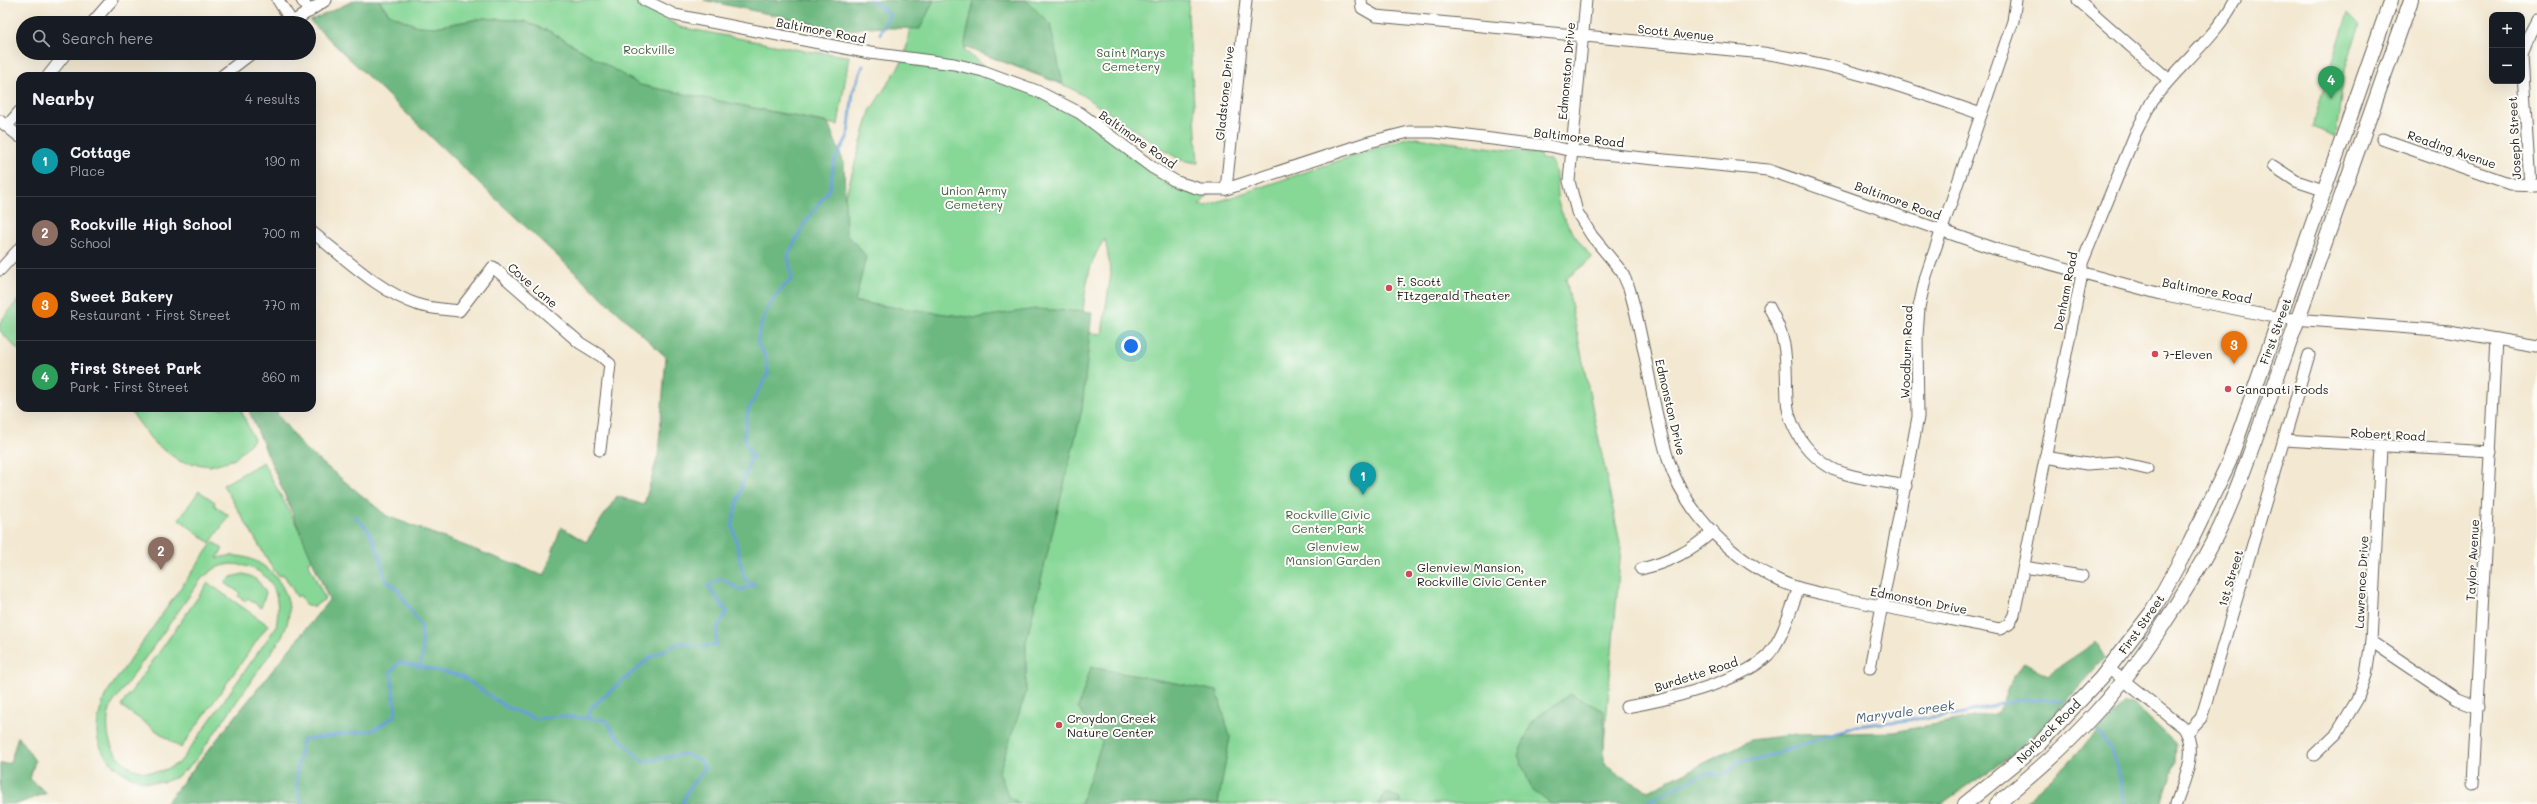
<!DOCTYPE html>
<meta charset="utf-8">
<style>
:root{--surface:#171b24;--page:#242831;--text:#f1f3f6;--muted:#9ea1a6;--line:#363941;--accent:#2563eb}
body{margin:0;font-family:Mali,sans-serif;background:var(--page);color:var(--text)}
.controls{position:absolute;right:12px;top:12px;display:grid;overflow:hidden;border-radius:8px;box-shadow:0 4px 16px #0002}
.controls button{width:36px;height:36px;display:grid;place-items:center;padding:0;border:0;border-bottom:1px solid var(--line);background:var(--surface);color:var(--text);font:20px sans-serif}
.you{position:absolute;left:1131px;top:346px;width:14px;height:14px;margin:-10px;border:3px solid #fff;border-radius:50%;background:#1a73e8;box-shadow:0 0 0 6px #1a73e833}
.badge{display:grid;place-items:center;width:26px;height:26px;border-radius:50%;background:var(--accent);color:#fff;font-size:13px;font-weight:700}
.pin{position:absolute;translate:-50% -33px;filter:drop-shadow(0 1px 2px #0008)}
.pin::after{content:'';position:absolute;top:21px;width:14px;height:12px;background:inherit;clip-path:polygon(0 0,100% 0,50% 100%)}
.list{margin:0;padding:0;list-style:none}
h2{display:flex;justify-content:space-between;align-items:center;height:52px;margin:0;padding:0 16px;font-size:17px}
h2 small{font-size:13px;font-weight:400;color:var(--muted)}
.list li{display:grid;grid-template-columns:26px 1fr auto;gap:12px;align-items:center;box-sizing:border-box;height:72px;padding:0 16px;border-top:1px solid var(--line)}
.list b{display:block;font-size:15px;white-space:nowrap}
.list p{margin:0;font-size:13px;white-space:nowrap;color:var(--muted)}
.list em{font-size:13px;font-style:normal;color:var(--muted)}
.icon{flex:none;width:22px;height:22px;fill:none;stroke:currentColor;stroke-width:2;stroke-linecap:round;stroke-linejoin:round}
.map{position:relative;flex:none;width:2537px;height:804px;overflow:hidden}
.search{position:absolute;background:var(--surface);box-shadow:0 4px 16px #0002;left:16px;top:16px;width:300px;height:44px;display:flex;align-items:center;gap:10px;box-sizing:border-box;padding:0 14px;border-radius:22px;color:var(--muted);font-size:15px}
.panel{position:absolute;background:var(--surface);box-shadow:0 4px 16px #0002;left:16px;top:72px;width:300px;height:340px;border-radius:12px}
.map>svg:first-child{display:block}
.green{fill:#87d797;stroke:#527a5a;fill-rule:evenodd}
.forest{fill:#6db880;stroke:#446a4e}
.lines{fill:none;stroke-linecap:round;stroke-linejoin:round}
.stream{stroke:#69a0d7;stroke-width:3}
.minor-casing{stroke:#67635b;stroke-width:13}
.major-casing{stroke:#67635b;stroke-width:16}
.minor{stroke:#fff;stroke-width:11}
.major{stroke:#fff;stroke-width:14}
.poi-dot{fill:#d1495b;stroke:#fdfcf7;stroke-width:1.5}
.labels{text-anchor:middle;dominant-baseline:central;stroke-width:4;stroke-linejoin:round;paint-order:stroke}
.street-label{font-size:12px;fill:#1c1c1c;stroke:#fdfcf7}
.park-label{font-size:12px;fill:#415d47;stroke:#fdfcf7}
.poi-label{font-size:12px;fill:#1c1c1c;stroke:#fdfcf7;text-anchor:start}
.water-label{font-size:13px;font-style:italic;fill:#425e7a;stroke:#fdfcf7}
</style>
<div class="map">
<svg width="2537" height="804" viewBox="0 0 2537 804">
<rect width="100%" height="100%" fill="#fdfcf7"/>
<filter id="ink" filterUnits="userSpaceOnUse"><feTurbulence type="fractalNoise" baseFrequency=".025" numOctaves="2"/><feDisplacementMap in="SourceGraphic" scale="8" xChannelSelector="R" yChannelSelector="G"/><feConvolveMatrix kernelMatrix="1 2 1 2 8 2 1 2 1" color-interpolation-filters="sRGB"/></filter>
<filter id="wash" filterUnits="userSpaceOnUse"><feTurbulence type="fractalNoise" baseFrequency=".012" numOctaves="4" result="noise"/><feDisplacementMap in="SourceGraphic" scale="16" xChannelSelector="R" yChannelSelector="G"/><feGaussianBlur stdDeviation="0.9" result="paint"/><feColorMatrix in="noise" values="0 0 0 0 0 0 0 0 0 0 0 0 0 0 0 0 0 1.4 0 .05"/><feComposite in="paint" operator="in"/></filter>
<g filter="url(#wash)">
<rect width="100%" height="100%" fill="#f3e8d1"/>
<g class="green">
<path d="M379,0H633L680,27L805,51L849,56L838,125L639,85L551,32L524,21L484,18L435,27L417,26L389,14Z"/>
<path d="M914,0H1189L1188,15L1198,163L1180,160L1071,88L965,47L964,50C975,58 986,70 998,76C1025,90 1055,97 1081,114C1122,142 1160,188 1213,190L1199,205L1205,206L1409,137L1540,154L1541,159L1551,160C1559,171 1555,189 1558,202C1564,224 1579,241 1592,258L1566,279L1621,548L1599,804H283L469,647L753,414L759,390H781L784,370L1081,384L1088,333L1102,334L1111,273L1105,239C1084,266 1084,305 1081,338L840,299L843,205L870,111L905,57Z"/>
<path d="M2348,13L2360,25L2344,72L2336,136H2334L2312,127Z"/>
<path d="M20,298V352L0,331V322Z"/>
<path d="M240,408L254,440L235,459L210,466L181,462L154,443L129,409Z"/>
<path d="M263,462L314,558L308,562L325,599L313,607L305,604L300,595L297,597L284,575L280,576L275,572L223,485Z"/>
<path d="M199,491L215,502L214,505L229,516L210,543L179,519Z"/>
<path d="M213,542L223,549L217,558C223,557 229,555 235,556C265,556 295,590 288,620C287,626 284,632 282,637L197,758C188,768 178,779 163,782C135,787 98,763 97,732C97,718 101,707 106,694ZM231,564C269,566 283,591 276,627L181,761C139,792 95,753 111,706L202,578L217,567Z"/>
<path d="M243,574C255,576 260,582 266,593L261,608L248,598L245,601L238,596L240,593L225,583L231,577Z"/>
<path d="M208,583L268,625L181,748L121,706Z"/>
</g>
<g class="forest">
<path d="M355,0H379L389,14L417,26L435,27L484,18L524,21L551,32L640,85L828,123L844,163L846,233L866,256L855,302L976,318L1035,309L1092,312L1082,410L1026,642V693L999,772L1009,797L1021,804H165L329,600L248,408H278L277,414L304,448L387,516L544,576L561,527L586,542L617,496L644,505L658,455L666,357L498,201L310,21Z"/>
<path d="M704,0H934L920,29L869,27L847,31Z"/>
<path d="M974,0H1026L1050,24L1063,84L964,47Z"/>
<path d="M2096,642L2105,657L2039,731L1994,768L1941,804H1551L1532,790L1518,755L1533,720L1570,694L1604,711V763L1618,774L1648,791L1751,740L1797,734L1894,732L1999,712L2008,688L2024,662L2047,675Z"/>
<path d="M1091,667L1217,691L1230,737L1218,804H1081L1102,742L1078,708Z"/>
<path d="M2124,703L2132,704L2138,709L2176,744L2175,762L2162,804H2022L2065,766Z"/>
<path d="M18,736L35,761L30,779L47,793L17,804H0V764L10,763Z"/>
<path d="M1386,792L1400,799L1401,804H1378Z"/>
</g>
<g class="lines">
<g class="stream">
<path d="M870,0L890,14L880,34"/>
<path d="M354,516L367,528L379,553L385,579L398,590L421,626L423,653L420,667"/>
<path d="M587,717L592,707L651,657L681,642L696,647L716,645L717,629L727,612L708,586L721,578L740,590L755,585L744,578L732,523L746,470L752,457L744,438L748,410L768,374L766,358L757,342C763,314 769,299 792,279L788,255L805,223L830,188L834,162L848,136L853,92L863,66"/>
<path d="M2099,733C2119,755 2119,777 2125,804"/>
<path d="M301,804L296,779L302,740L374,730L396,715L391,672L399,662L461,676L506,707L536,719L561,716L606,720L613,732L643,762L684,754L701,761L705,769L690,787L683,801L686,804"/>
<path d="M1643,804L1705,773L1727,774L1738,761L1757,760L1857,726L1959,714L2022,699L2060,701"/>
</g>
</g>
</g>
<g filter="url(#ink)">
<g class="lines">
<g class="minor-casing">
<g id="minor">
<path d="M278,0L292,22"/>
<path d="M302,0L309,12"/>
<path d="M644,0L675,15L870,53L954,64L983,71L1037,91L1080,113L1153,168L1177,182L1200,189H1226L1369,142L1409,132H1434L1550,146L1572,151L1768,170L1995,249L2161,294L2280,318L2449,331L2537,346"/>
<path d="M1361,0L1362,8L1376,16L1763,53C1842,65 1907,88 1981,114"/>
<path d="M1586,0L1569,181L1577,212L1592,236L1622,272L1629,288C1646,344 1651,404 1668,459C1684,510 1727,554 1774,578C1796,590 1822,593 1846,599C1897,610 1949,619 2000,629L2009,624L2014,615L2082,274V263L2136,132L2152,101C2176,68 2217,36 2235,0"/>
<path d="M2078,0L2168,79"/>
<path d="M92,23L112,0"/>
<path d="M291,23L326,0"/>
<path d="M48,76L66,53"/>
<path d="M222,76L252,53"/>
<path d="M0,121L20,137"/>
<path d="M7,126L20,111"/>
<path d="M2382,139L2511,184L2536,185"/>
<path d="M2273,166L2296,181L2326,191"/>
<path d="M2530,186L2522,56L2529,35L2537,20"/>
<path d="M1226,189L1246,0"/>
<path d="M312,232C344,257 379,292 419,305C431,309 446,309 459,311L493,267L580,343L601,356L610,364L600,450"/>
<path d="M0,270L20,248"/>
<path d="M1769,307C1790,344 1785,360 1787,400C1789,433 1815,465 1846,474C1866,480 1886,482 1906,486"/>
<path d="M2284,440L2491,452"/>
<path d="M2045,457L2087,464L2117,462L2147,469"/>
<path d="M2024,567L2082,576"/>
<path d="M1641,569C1670,562 1691,551 1713,531"/>
<path d="M2371,641L2457,699L2478,707"/>
<path d="M1870,668L1918,417L1917,336L1919,307L1926,276L2013,21L2016,0"/>
<path d="M2108,668L2184,728C2199,752 2184,780 2176,804"/>
<path d="M1626,707C1663,701 1742,682 1768,655C1784,637 1790,610 1799,588"/>
<path d="M2187,733L2201,718L2204,709L2309,355"/>
<path d="M2314,755L2337,733L2357,700L2366,675L2371,641L2381,447"/>
<path d="M2473,784L2496,339"/>
</g>
</g>
<g class="major-casing">
<g id="major">
<path d="M1965,804L2039,744L2101,678L2152,612L2190,543L2229,462L2391,0"/>
<path d="M1997,804C2030,777 2063,749 2091,718C2137,669 2185,595 2216,536C2232,505 2243,472 2255,440L2411,0"/>
</g>
</g>
<use href="#minor" class="minor"/>
<use href="#major" class="major"/>
</g>
</g>
<g class="poi-dot">
<circle cx="1389" cy="288" r="4"/>
<circle cx="2155" cy="354" r="4"/>
<circle cx="2228" cy="389" r="4"/>
<circle cx="1409" cy="574" r="4"/>
<circle cx="1059" cy="725" r="4"/>
</g>
<g class="labels">
<g class="street-label">
<text transform="translate(821 30) rotate(11)">Baltimore Road</text>
<text transform="translate(1676 32) rotate(6)">Scott Avenue</text>
<text transform="translate(1566 71) rotate(-85)">Edmonston Drive</text>
<text transform="translate(1224 93) rotate(-84)">Gladstone Drive</text>
<text transform="translate(1579 137) rotate(7)">Baltimore Road</text>
<text transform="translate(2514 138) rotate(-93)">Joseph Street</text>
<text transform="translate(1138 139) rotate(35)">Baltimore Road</text>
<text transform="translate(2452 149) rotate(19)">Reading Avenue</text>
<text transform="translate(1898 200) rotate(20)">Baltimore Road</text>
<text transform="translate(533 285) rotate(41)">Cove Lane</text>
<text transform="translate(2207 290) rotate(11)">Baltimore Road</text>
<text transform="translate(2065 291) rotate(-79)">Denham Road</text>
<text transform="translate(2275 331) rotate(-70)">First Street</text>
<text transform="translate(1906 352) rotate(-88)">Woodburn Road</text>
<text transform="translate(1671 407) rotate(77)">Edmonston Drive</text>
<text transform="translate(2388 434) rotate(3)">Robert Road</text>
<text transform="translate(2472 560) rotate(-87)">Taylor Avenue</text>
<text transform="translate(2230 578) rotate(-73)">1st Street</text>
<text transform="translate(2361 582) rotate(-87)">Lawrence Drive</text>
<text transform="translate(1919 600) rotate(11)">Edmonston Drive</text>
<text transform="translate(2141 624) rotate(-55)">First Street</text>
<text transform="translate(1696 674) rotate(-18)">Burdette Road</text>
<text transform="translate(2048 731) rotate(-45)">Norbeck Road</text>
</g>
<g class="park-label">
<text x="649" y="49">Rockville</text>
<text x="1131" y="52">Saint Marys<tspan x="1131" dy="14">Cemetery</tspan></text>
<text x="974" y="190">Union Army<tspan x="974" dy="14">Cemetery</tspan></text>
<text x="1328" y="514">Rockville Civic<tspan x="1328" dy="14">Center Park</tspan></text>
<text x="1333" y="546">Glenview<tspan x="1333" dy="14">Mansion Garden</tspan></text>
</g>
<g class="poi-label">
<text x="1397" y="281">F. Scott<tspan x="1397" dy="14">FItzgerald Theater</tspan></text>
<text x="2163" y="354">7-Eleven</text>
<text x="2236" y="389">Ganapati Foods</text>
<text x="1417" y="567">Glenview Mansion,<tspan x="1417" dy="14">Rockville Civic Center</tspan></text>
<text x="1067" y="718">Croydon Creek<tspan x="1067" dy="14">Nature Center</tspan></text>
</g>
<g class="water-label">
<text transform="translate(1905 711) rotate(-8)">Maryvale creek</text>
</g>
</g>
</svg>
<div class="controls">
<button>+</button>
<button>−</button>
</div>
<div class="you"></div>
<div class="pin badge" style="left:1363px;top:495px;background:#0f9aa8">1</div>
<div class="pin badge" style="left:161px;top:570px;background:#8d6e63">2</div>
<div class="pin badge" style="left:2234px;top:364px;background:#e8710a">3</div>
<div class="pin badge" style="left:2331px;top:99px;background:#2e9e5b">4</div>
<div class="search"><svg class="icon" aria-label="search" viewBox="0 0 24 24"><circle cx="10" cy="10" r="6"/><path d="M15 15l6 6"/></svg>Search here</div>
<section class="panel">
<h2>Nearby<small>4 results</small></h2>
<ul class="list">
<li><span class="badge" style="background:#0f9aa8">1</span><div><b>Cottage</b><p>Place</p></div><em>190 m</em></li>
<li><span class="badge" style="background:#8d6e63">2</span><div><b>Rockville High School</b><p>School</p></div><em>700 m</em></li>
<li><span class="badge" style="background:#e8710a">3</span><div><b>Sweet Bakery</b><p>Restaurant · First Street</p></div><em>770 m</em></li>
<li><span class="badge" style="background:#2e9e5b">4</span><div><b>First Street Park</b><p>Park · First Street</p></div><em>860 m</em></li>
</ul>
</section>
</div>
